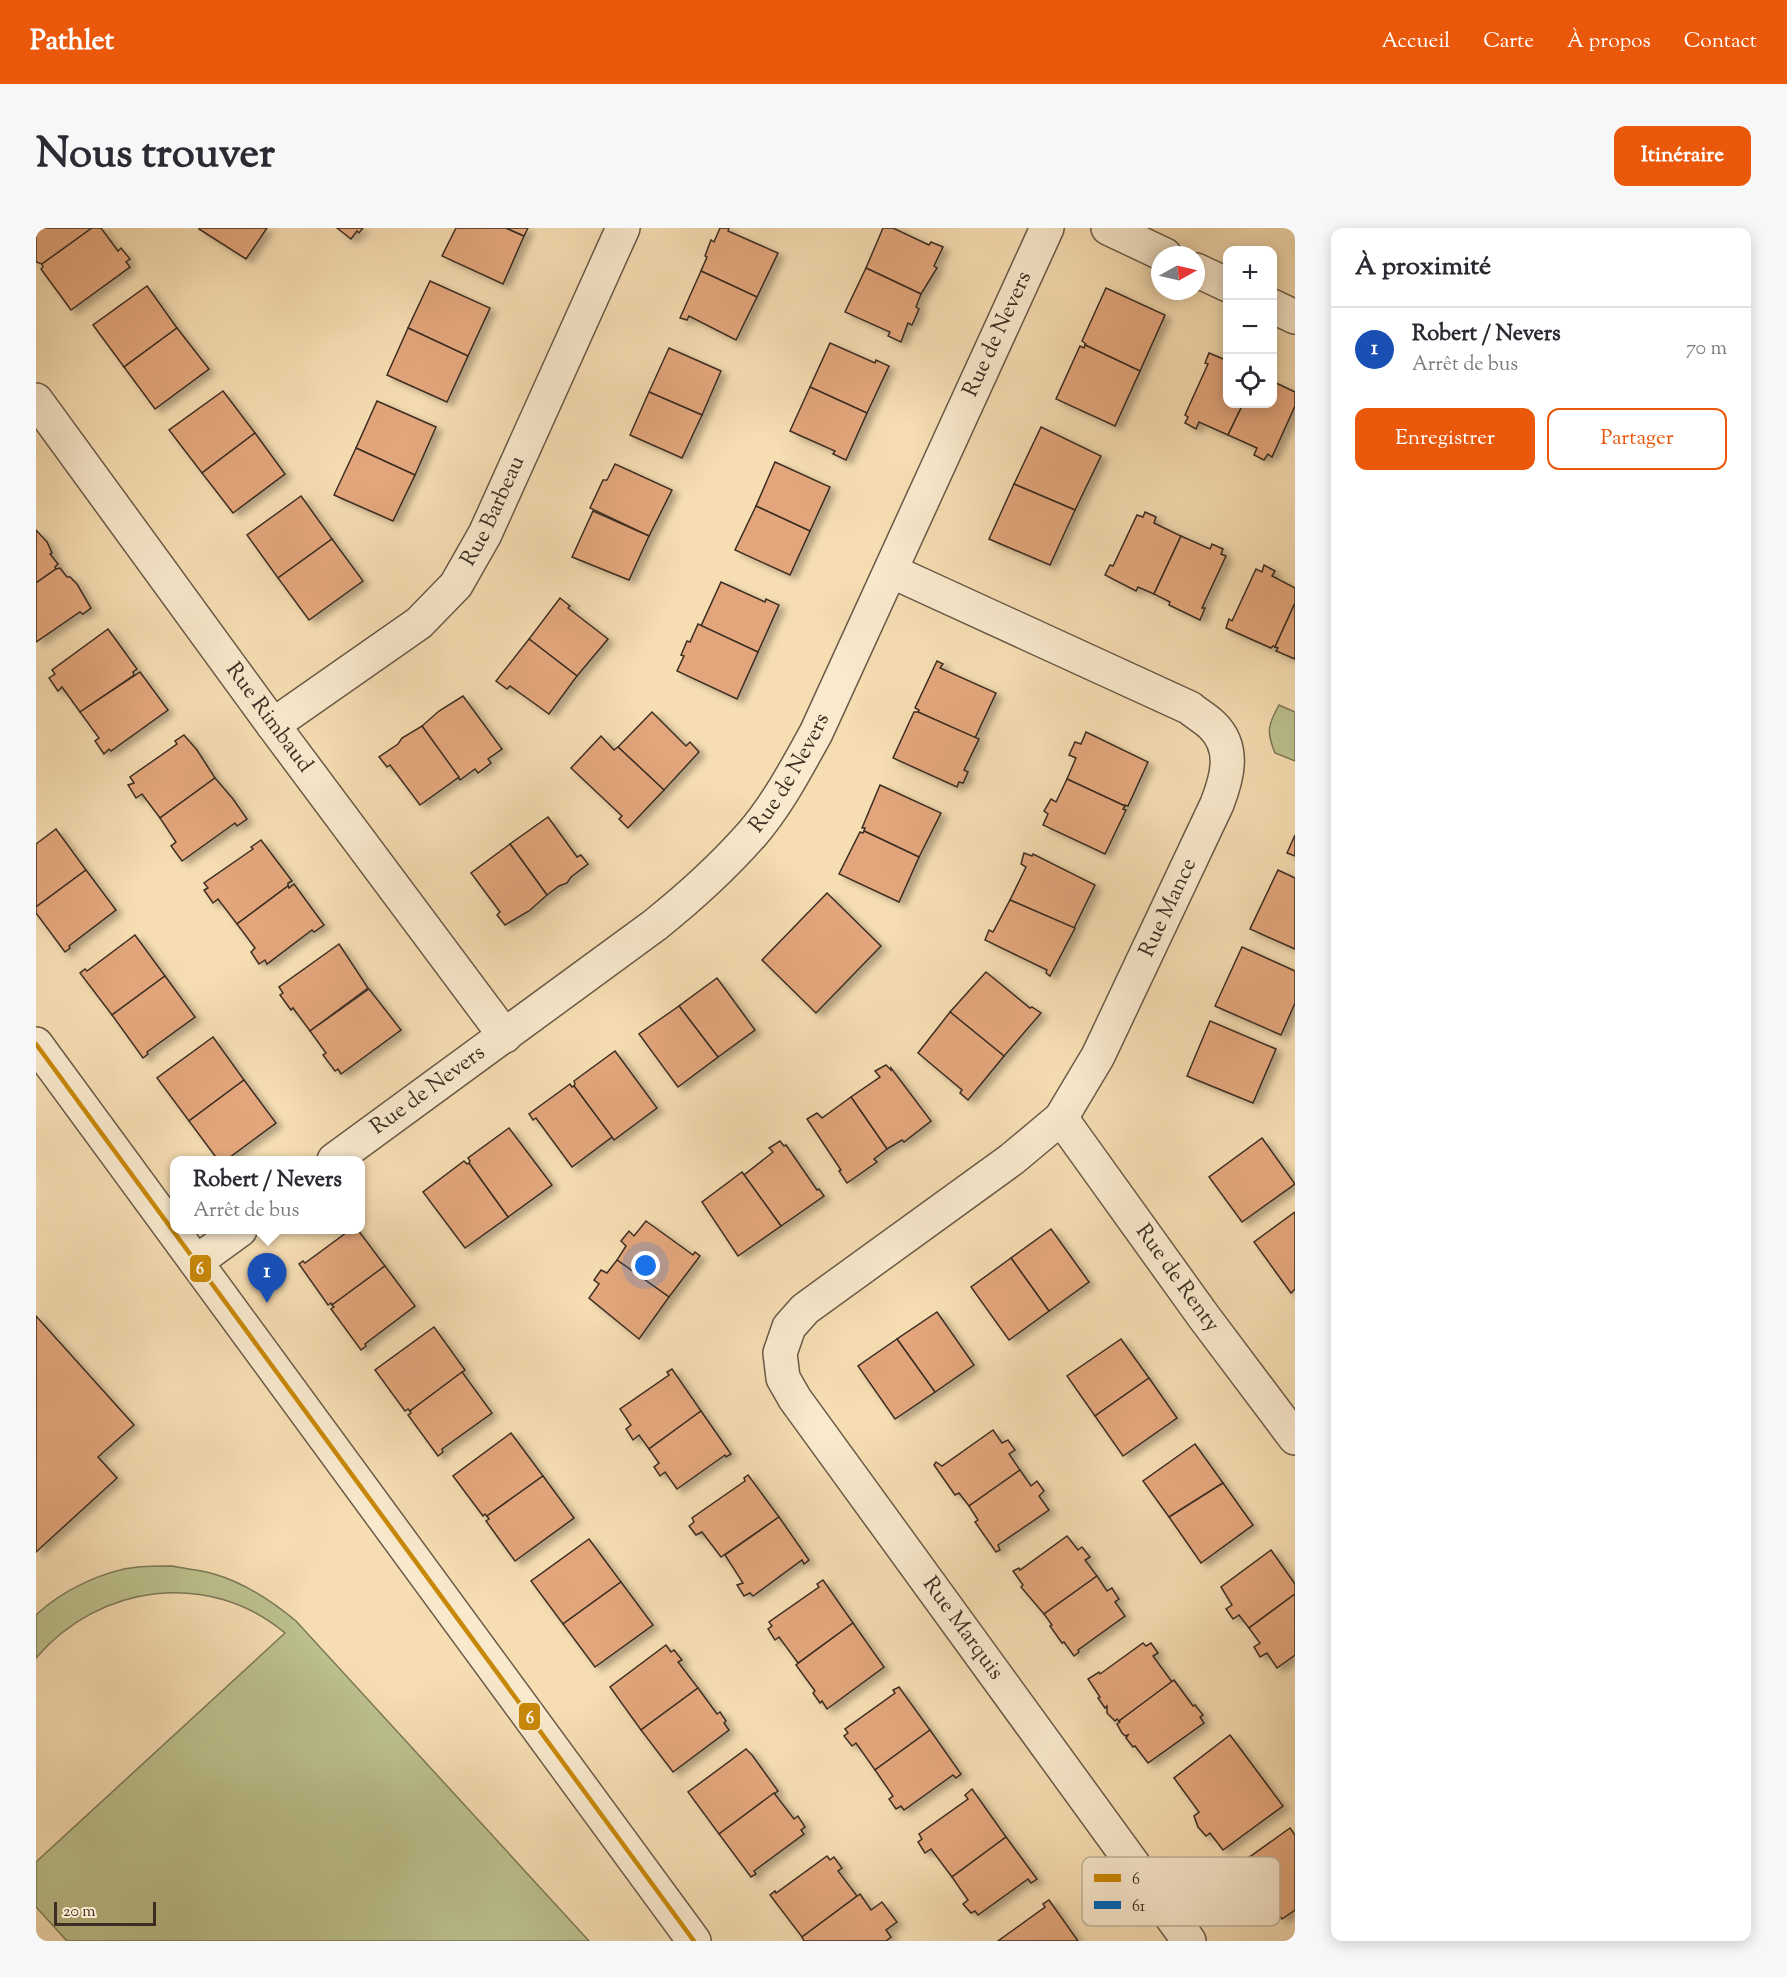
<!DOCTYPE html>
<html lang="fr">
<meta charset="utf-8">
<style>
:root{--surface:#fff;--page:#f7f7f7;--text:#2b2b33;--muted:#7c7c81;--line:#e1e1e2;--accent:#ea580c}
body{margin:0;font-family:"Sorts Mill Goudy",serif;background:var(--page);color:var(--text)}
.controls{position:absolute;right:18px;top:18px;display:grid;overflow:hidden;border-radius:12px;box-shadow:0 3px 15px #0003}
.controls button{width:54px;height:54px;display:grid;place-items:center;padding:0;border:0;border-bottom:2px solid var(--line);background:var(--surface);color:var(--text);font:30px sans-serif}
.compass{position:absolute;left:1115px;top:18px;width:54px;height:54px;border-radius:50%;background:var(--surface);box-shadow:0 3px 15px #0003;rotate:82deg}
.scale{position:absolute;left:18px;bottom:15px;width:102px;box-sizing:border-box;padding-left:6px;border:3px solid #3c2e23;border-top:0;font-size:16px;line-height:21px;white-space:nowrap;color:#3c2e23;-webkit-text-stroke:4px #f9e9cd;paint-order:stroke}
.you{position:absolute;left:610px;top:1038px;width:21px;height:21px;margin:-15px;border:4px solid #fff;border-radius:50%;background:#1a73e8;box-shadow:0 0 0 9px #1a73e833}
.badge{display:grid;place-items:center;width:39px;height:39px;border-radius:50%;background:var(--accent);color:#fff;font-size:20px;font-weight:700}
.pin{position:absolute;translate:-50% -50px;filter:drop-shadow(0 2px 3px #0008)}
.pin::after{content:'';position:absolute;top:32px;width:21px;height:18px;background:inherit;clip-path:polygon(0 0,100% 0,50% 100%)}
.popup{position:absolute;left:134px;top:928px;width:195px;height:78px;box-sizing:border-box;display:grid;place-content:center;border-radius:12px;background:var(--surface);filter:drop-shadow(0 2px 4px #0005);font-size:20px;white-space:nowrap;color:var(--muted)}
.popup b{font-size:22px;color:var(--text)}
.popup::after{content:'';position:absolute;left:50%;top:100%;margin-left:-12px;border:12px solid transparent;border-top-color:var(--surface)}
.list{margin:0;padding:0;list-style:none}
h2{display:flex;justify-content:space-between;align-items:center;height:78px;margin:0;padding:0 24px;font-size:26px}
h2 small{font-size:20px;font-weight:400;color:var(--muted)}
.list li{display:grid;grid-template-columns:39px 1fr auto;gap:18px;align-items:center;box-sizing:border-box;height:84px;padding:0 24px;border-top:2px solid var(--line)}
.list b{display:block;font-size:22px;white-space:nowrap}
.list p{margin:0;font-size:20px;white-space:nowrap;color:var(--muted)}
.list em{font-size:20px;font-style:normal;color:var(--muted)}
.actions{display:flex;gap:12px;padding:18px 24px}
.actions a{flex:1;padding:14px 0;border:2px solid var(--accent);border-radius:12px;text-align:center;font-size:21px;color:var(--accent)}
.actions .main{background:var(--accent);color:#fff}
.icon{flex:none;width:33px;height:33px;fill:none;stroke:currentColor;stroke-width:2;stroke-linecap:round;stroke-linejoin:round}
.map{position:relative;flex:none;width:1259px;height:1713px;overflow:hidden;border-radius:12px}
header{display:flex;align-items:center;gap:36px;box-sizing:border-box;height:84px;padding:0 30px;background:var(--accent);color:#fff}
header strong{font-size:28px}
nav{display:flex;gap:33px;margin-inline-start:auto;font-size:21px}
.intro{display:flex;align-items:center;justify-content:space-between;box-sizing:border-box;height:144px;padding:0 36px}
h1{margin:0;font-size:42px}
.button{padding:15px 27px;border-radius:12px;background:var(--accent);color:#fff;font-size:21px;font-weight:700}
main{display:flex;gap:36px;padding:0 36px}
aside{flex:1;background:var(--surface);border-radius:12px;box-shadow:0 3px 15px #0003}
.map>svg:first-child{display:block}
.green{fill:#bcc18d;stroke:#7c7858;stroke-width:1.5}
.building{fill:#e3a67b;stroke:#3c2e23;stroke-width:1.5;filter:url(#shadow)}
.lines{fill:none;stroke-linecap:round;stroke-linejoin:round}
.minor-casing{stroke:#6a5a47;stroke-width:36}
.minor{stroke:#f9e9cd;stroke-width:33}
.bus-1-casing{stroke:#f9e9cd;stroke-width:9}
.bus-1{stroke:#c88809;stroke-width:4.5}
.labels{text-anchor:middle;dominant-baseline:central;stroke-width:5;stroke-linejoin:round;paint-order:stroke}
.street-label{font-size:22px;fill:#3c2e23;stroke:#f9e9cd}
.key{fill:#f9e9cd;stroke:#c0b19a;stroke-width:1.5}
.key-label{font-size:16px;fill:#3c2e23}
.line-badge{stroke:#f9e9cd;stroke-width:2}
.badge-label{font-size:16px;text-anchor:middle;font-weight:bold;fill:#fff}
</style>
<header>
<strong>Pathlet</strong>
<nav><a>Accueil</a><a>Carte</a><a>À propos</a><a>Contact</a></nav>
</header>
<div class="intro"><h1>Nous trouver</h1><a class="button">Itinéraire</a></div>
<main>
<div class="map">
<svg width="1259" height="1713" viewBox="0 0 1259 1713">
<defs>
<filter id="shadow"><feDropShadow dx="6" dy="4" stdDeviation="3" flood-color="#0004"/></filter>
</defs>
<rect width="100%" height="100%" fill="#f6ddb2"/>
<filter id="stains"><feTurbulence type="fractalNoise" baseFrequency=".00333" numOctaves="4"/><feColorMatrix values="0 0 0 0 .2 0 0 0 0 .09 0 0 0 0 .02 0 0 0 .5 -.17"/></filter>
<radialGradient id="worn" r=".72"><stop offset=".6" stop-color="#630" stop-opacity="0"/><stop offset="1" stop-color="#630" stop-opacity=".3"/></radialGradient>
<g class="green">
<path d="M1243,477L1259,484V533L1239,525C1230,503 1232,497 1243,477Z"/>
<path d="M136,1338C150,1341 165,1342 178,1346C209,1355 236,1373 260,1393L553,1713H31L0,1679V1634L249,1405C173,1341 63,1356 0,1430V1387C25,1363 68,1342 102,1339C114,1338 125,1338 136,1338Z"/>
</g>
<g class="building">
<path d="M0,0H56L6,36L0,34Z"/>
<path d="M56,0H65L82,23L85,20L94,31L90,34L94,39L35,82L5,41L7,39L6,36Z"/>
<path d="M164,0H231L210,31L163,1Z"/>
<path d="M301,0H327L323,5L321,3L315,11Z"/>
<path d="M420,0H470L488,8L467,56L406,28Z"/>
<path d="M470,0H492L488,8Z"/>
<path d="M684,0H693L692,3L742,25L721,69L665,43L671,29L669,28L675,12L678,14Z"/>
<path d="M847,0H857L893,17L895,14L907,19L898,38L901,40L885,66L830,40Z"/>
<path d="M830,40L885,66L880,79L883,81L876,97L872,95L865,114L852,108L854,104L809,84Z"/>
<path d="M665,43L721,69L700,112L653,88L651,92L644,90Z"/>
<path d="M394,53L454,80L432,128L372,100Z"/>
<path d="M111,58L141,100L88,139L57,97Z"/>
<path d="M1070,60L1129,87L1104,143L1049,117L1050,116L1046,113Z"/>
<path d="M141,100L173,141L119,181L88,139Z"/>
<path d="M372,100L432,128L411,174L351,147Z"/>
<path d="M794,115L839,135L840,132L853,138L831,185L774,159Z"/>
<path d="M1049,117L1104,143L1079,198L1020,171L1044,118L1048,120Z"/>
<path d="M633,120L685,143L666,187L613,164Z"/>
<path d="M1173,125L1192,133V176H1207L1192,207L1163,194L1160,201L1149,195L1152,189L1149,187L1172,136L1169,135Z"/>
<path d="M1236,153L1259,164V178L1236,229L1232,226L1228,232L1218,227L1221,220L1192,207L1207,176H1236Z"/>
<path d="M774,159L831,185L810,232L797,226L799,223L754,203Z"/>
<path d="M187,163L219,205L166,245L133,202Z"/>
<path d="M613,164L666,187L646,230L594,207Z"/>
<path d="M341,173L400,199L379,247L320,220Z"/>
<path d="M1005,199L1065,228L1039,282L978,256Z"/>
<path d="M219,205L249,246L197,285L166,245Z"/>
<path d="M320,220L379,247L357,293L298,267Z"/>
<path d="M739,234L794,259L774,303L720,278Z"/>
<path d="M579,236L636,262L613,308L554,280L567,252H571Z"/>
<path d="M978,256L1039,282L1014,337L953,311Z"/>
<path d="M265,268L296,311L242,350L211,307Z"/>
<path d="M720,278L774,303L754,347L699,322Z"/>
<path d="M557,283L613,308L593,352L536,329Z"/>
<path d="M1109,284L1120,289L1118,295L1145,308L1118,366L1102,359L1100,363L1069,347L1074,337L1077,338L1101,287L1107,289Z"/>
<path d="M0,302L11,314L16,325L14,326L22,336L19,339L20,341L0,355Z"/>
<path d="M1145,308L1174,321L1176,316L1187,321L1185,326L1190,328L1166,380H1169L1164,392L1133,377L1134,374L1118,366Z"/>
<path d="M296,311L327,353L273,392L242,350Z"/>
<path d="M1228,337L1239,343L1236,348L1259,360V375L1239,419L1237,418L1235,420L1190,400L1193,391L1196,393L1220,341L1226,344Z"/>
<path d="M24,340L31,349H34L41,356L55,380L47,386L44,384L0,414V355L20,341Z"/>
<path d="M685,354L729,374L730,371L743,377L722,424L665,398Z"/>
<path d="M524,370L534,378L532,380L572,411L541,448L493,411Z"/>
<path d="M1259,375V431L1240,423L1242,420L1239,419Z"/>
<path d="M662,396L722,424L701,471L641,443L648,428L645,427L651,413L654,414Z"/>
<path d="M72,401L101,441L97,444L98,447L44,484L26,459L22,463L13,450L19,446L16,442Z"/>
<path d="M493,411L541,448L513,486L474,458L471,461L460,453Z"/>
<path d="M901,433L907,436L904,440L960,465L939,510L882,484L883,482L879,480Z"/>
<path d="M104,444L132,482L75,523L73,521L68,526L59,513L63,510L44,484Z"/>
<path d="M427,468L466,521L452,531L455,535L442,545L439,541L424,552L386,498L403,483Z"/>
<path d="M616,484L650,518L654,514L663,524L628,562L582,519Z"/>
<path d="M878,484H882L943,511L928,542L932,544L927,555L923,554L921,559L857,530Z"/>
<path d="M386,498L423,549L384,577L354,537L351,539L343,529L362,516L366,510Z"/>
<path d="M1050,504L1112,534L1092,578L1089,577V578L1031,551L1040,530L1033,527L1039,514L1045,516Z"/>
<path d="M148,507L161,522L179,550L124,590L106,566L100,570L92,557L98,555L94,549L141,516L139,513Z"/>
<path d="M565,508L578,522L582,519L628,562L592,600L583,591L586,588L535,540Z"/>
<path d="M179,550L197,571L211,591L201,598L199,595L146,633L135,618L140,614L124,590Z"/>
<path d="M1031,551L1089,578L1087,581L1090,582L1069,626L1007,597L1012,586L1008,583L1015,571L1020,574Z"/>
<path d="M844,557L905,585L883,629L828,603L829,600H826Z"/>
<path d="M512,589L541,629L545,627L552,636L535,649L531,655L523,658L511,667L474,616Z"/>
<path d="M20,601L50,642L0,679V616Z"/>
<path d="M828,603L883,629L863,674L803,646L824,604L827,605Z"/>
<path d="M1259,607V628L1251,625Z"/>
<path d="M225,612L256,653L252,655V658L201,696L182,671L177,675L168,662L172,660L168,655L217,621L215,619Z"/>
<path d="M474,616L511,667L493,683L469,697L461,687L464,684L435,645Z"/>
<path d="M988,625L996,628L997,626L1059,657L1038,700L974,672L990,639L985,636Z"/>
<path d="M50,642L80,682L33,718L34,720L29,724L0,685V679Z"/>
<path d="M1242,642L1259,650V721L1214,701Z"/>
<path d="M258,656L288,697L278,704L276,702L231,736L229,732L223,736L215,724L219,720L201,696L252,658L253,660Z"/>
<path d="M791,665L845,718L780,785L726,732Z"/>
<path d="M974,672L1039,700L1014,748L1010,745L1011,742L949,712L953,702L957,704Z"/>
<path d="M99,707L129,748L76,787L44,745L49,741L51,743Z"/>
<path d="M303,716L332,760L274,803L257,780L255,782L244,767L247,765L243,759Z"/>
<path d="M1206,719L1259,743V775L1245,807L1179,778Z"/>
<path d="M950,744L994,780L996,779L1005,785L968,828L914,784Z"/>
<path d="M129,748L159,789L111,824L112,826L107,830L76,787Z"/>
<path d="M681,750L719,802L682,829L643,778Z"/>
<path d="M333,761L365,802L305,846L302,841L299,843L287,827L290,825L274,803Z"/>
<path d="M643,778L682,829L642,859L603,806Z"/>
<path d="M914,784L968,828L932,872L924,865L926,862L882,825Z"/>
<path d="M1174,793L1240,821L1217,875L1151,848Z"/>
<path d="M177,809L208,852L153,893L121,850Z"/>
<path d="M579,823L621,880L578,912L538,858L539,856L538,853Z"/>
<path d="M850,837L855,842V840L895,893L868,914L866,912L851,921L815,869L844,849L839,843Z"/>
<path d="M208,852L240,895L190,932H182L153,893Z"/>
<path d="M534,856L536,859L538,858L576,909L536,939L500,890L497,892L493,886Z"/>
<path d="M815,869L851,921L838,931L841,934L811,955L803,943L805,942L771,891L781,885L786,890Z"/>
<path d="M473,900L516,957L472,989L433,935L434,933L432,930Z"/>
<path d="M1226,910L1259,956L1206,994L1173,949Z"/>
<path d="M744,913L748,918L750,917L781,962L783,961L788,968L745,998L708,947L737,924L733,920Z"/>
<path d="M428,933L431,936L433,935L472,989L429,1020L387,964Z"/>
<path d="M706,944L745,998L702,1028L666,974Z"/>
<path d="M1259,984V1061L1255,1065L1218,1014Z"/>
<path d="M610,993L657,1027L659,1024L664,1028L633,1069L581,1032L590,1018L585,1013L593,1003L598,1008Z"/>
<path d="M1015,1001L1053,1054L1013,1083L975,1030Z"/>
<path d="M314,1002H322L349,1038L296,1077L295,1075L292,1077L263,1036L267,1033L269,1035Z"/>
<path d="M975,1030L1013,1083L973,1112L935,1059Z"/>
<path d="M581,1032L633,1069L603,1111L553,1070L563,1056L558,1052L565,1042L571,1045Z"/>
<path d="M349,1038L379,1078L329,1116L330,1118L325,1122L295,1081L298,1079L296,1077Z"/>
<path d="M901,1084L938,1137L899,1164L861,1111Z"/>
<path d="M0,1088L98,1197L62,1229L81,1250L0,1324Z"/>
<path d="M398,1099L429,1142L374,1183L372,1181L369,1183L339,1142Z"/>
<path d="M861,1111L899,1164L859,1191L822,1138Z"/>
<path d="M1085,1111L1113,1150L1059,1188L1031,1148Z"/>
<path d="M636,1141L665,1183L613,1221L603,1207L597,1212L590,1201L595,1197L584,1181L633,1147L631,1144Z"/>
<path d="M426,1144L456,1185L406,1221L407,1224L402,1228L372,1187L375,1185L374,1183Z"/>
<path d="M1113,1150L1141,1190L1087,1228L1059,1188Z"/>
<path d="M665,1183L695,1226L690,1229L689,1227L641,1261L629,1244L624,1248L618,1239L623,1235L613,1221Z"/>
<path d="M957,1202L966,1215L972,1212L979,1222L973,1226L984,1242L933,1278L923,1265L919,1267L898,1237L900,1234L906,1238Z"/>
<path d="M475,1205L507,1248L451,1288L449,1286L447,1288L417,1248Z"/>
<path d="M1159,1216L1187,1255L1133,1289L1107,1253Z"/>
<path d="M984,1242L995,1258L1001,1253L1008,1263L1003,1268L1013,1282L962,1317L964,1322L960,1324L939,1294L942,1292L933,1278Z"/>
<path d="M712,1247L743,1289L685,1329L666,1304L660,1307L653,1298L658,1294L656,1290L709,1253L708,1250Z"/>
<path d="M507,1248L538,1290L479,1333L450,1293L453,1291L451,1288Z"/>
<path d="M1187,1255L1217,1297L1165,1335L1133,1289Z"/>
<path d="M743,1289L773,1332L768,1336L766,1332L717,1368L714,1365L708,1368L701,1357L707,1355L689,1327Z"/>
<path d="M1031,1308L1042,1322L1046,1319L1054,1329L1049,1332L1061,1348L1008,1386L985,1359L987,1357L977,1343L983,1340L984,1342Z"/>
<path d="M553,1311L585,1354L527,1396L495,1353Z"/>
<path d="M1235,1322L1259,1356V1366L1213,1400L1203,1387L1197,1391L1190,1381L1196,1377L1185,1359Z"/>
<path d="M1061,1348L1071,1363L1076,1360L1083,1371L1079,1374L1089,1388L1042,1422L1043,1424L1038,1428L1028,1414L1026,1415L1014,1398L1016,1397L1008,1386Z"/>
<path d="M787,1352L817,1395L762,1435L743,1409L739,1412L732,1401L736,1398L733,1394L783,1359L781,1356Z"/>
<path d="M585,1354L617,1397L559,1439L527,1396Z"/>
<path d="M1259,1366V1427L1241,1440L1231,1425L1224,1429L1218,1419L1224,1415L1213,1400Z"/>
<path d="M817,1395L848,1439L791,1481L786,1473L784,1475L777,1465L779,1463L760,1437Z"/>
<path d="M1107,1415L1110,1418L1115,1415L1122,1425L1117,1428L1136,1454L1083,1493L1081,1491L1079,1493L1071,1485V1478L1069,1480L1062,1470L1064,1469L1052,1451L1063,1444L1064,1446Z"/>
<path d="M630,1417L635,1424L638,1422L646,1432L642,1434L662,1460L605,1502L574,1459Z"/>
<path d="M1138,1452L1157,1478L1159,1477L1167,1487L1164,1489L1168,1495L1112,1535L1099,1518L1097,1519L1090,1510L1092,1507L1089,1508L1086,1505L1081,1496L1084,1494L1083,1493Z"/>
<path d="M863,1459L894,1502L839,1542L820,1515L816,1518L808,1508L812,1505L809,1501L859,1465L857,1462Z"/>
<path d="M662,1460L681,1486L684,1484L690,1493L688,1495L693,1502L637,1544L605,1502Z"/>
<path d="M894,1502L925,1546L920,1550L917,1547L868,1582L865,1578L860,1581L853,1571L857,1568L839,1542Z"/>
<path d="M1194,1507L1247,1578L1187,1622L1174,1605L1170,1608L1162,1599L1158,1588L1163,1584L1138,1550Z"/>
<path d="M710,1521L716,1527L742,1563L683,1606L652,1564Z"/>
<path d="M936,1561L970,1609L916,1649L895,1621L889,1625L882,1614L886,1611L883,1606L932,1571L929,1567Z"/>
<path d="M738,1565L758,1591L762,1588L769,1599L765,1602L768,1606L718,1643L720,1646L715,1649L683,1606Z"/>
<path d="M1254,1600L1259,1607V1682L1246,1691L1226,1664L1222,1667L1201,1638Z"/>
<path d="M970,1609L1001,1651L995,1655L992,1651L942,1687L939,1683L935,1685L927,1676L932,1672L916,1649Z"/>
<path d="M791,1628L794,1632L798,1629L806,1640L802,1643L821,1668L766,1709L734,1667L739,1663L740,1665Z"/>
<path d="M824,1666L835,1682L846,1674L861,1694L850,1702L855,1709L850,1713H768L766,1709Z"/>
<path d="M1013,1672L1042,1713H962L1009,1679L1007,1676Z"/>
</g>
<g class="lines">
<g class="minor-casing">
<g id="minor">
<path d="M1072,0L1129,27"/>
<path d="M1160,42L1192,57"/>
<path d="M1236,78L1259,89"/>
<path id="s1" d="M0,172L237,497L469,808"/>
<path id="s2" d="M855,343L1154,480C1161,486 1170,491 1176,497C1200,520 1191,550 1181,576L1062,828L1025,890L976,931L769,1081L753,1099L744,1125L747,1150L759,1171L1153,1713"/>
<path id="s3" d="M237,497L383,395L420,357L449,306L587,0"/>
<path d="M0,816L658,1713"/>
<path id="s4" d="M1025,890L1168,1089L1259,1210"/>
<path id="s5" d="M298,932L619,697C654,669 687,639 716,606C742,576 761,539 780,505L1011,0"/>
<path d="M160,1034L204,1002"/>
</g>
</g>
<use href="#minor" class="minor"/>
<g class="bus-1-casing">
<path id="bus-1" d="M0,816L658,1713"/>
</g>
<use href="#bus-1" class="bus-1"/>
</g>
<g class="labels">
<g class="street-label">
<text stroke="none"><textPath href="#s5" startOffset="1089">Rue de Nevers</textPath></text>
<text stroke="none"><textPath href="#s3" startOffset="314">Rue Barbeau</textPath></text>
<text stroke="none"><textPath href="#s1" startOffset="394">Rue Rimbaud</textPath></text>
<text stroke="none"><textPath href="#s5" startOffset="603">Rue de Nevers</textPath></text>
<text transform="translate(1133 680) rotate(-65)">Rue Mance</text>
<text stroke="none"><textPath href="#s5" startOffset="117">Rue de Nevers</textPath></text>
<text stroke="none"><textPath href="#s4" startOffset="198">Rue de Renty</textPath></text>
<text stroke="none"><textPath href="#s2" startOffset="1497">Rue Marquis</textPath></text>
</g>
</g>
<rect x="1046" y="1629" width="198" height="69" rx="9" class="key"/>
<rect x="1058" y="1646" width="27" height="8" fill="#c88809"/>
<rect x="1058" y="1673" width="27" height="8" fill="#0065bd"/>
<g class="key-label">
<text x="1096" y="1656">6</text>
<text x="1096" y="1683">61</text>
</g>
<g class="line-badge">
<rect x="153" y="1026" width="23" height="29" rx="6" fill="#c88809"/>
<rect x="482" y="1474" width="23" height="29" rx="6" fill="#c88809"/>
</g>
<g class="badge-label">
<text x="164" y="1046">6</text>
<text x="494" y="1495">6</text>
</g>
<rect width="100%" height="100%" filter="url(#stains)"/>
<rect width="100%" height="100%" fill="url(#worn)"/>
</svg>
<div class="controls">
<button>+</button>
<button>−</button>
<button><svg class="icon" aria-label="locate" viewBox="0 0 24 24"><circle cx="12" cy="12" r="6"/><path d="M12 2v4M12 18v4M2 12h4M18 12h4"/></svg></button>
</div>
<svg class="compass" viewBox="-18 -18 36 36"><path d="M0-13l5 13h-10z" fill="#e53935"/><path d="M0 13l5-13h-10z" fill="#7c7c81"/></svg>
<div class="scale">20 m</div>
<div class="you"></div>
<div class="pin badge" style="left:231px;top:1075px;background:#1a4fb4">1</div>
<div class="popup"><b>Robert / Nevers</b>Arrêt de bus</div>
</div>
<aside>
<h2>À proximité<small></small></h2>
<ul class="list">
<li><span class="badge" style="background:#1a4fb4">1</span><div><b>Robert / Nevers</b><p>Arrêt de bus</p></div><em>70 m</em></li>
</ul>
<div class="actions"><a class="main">Enregistrer</a><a>Partager</a></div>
</aside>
</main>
